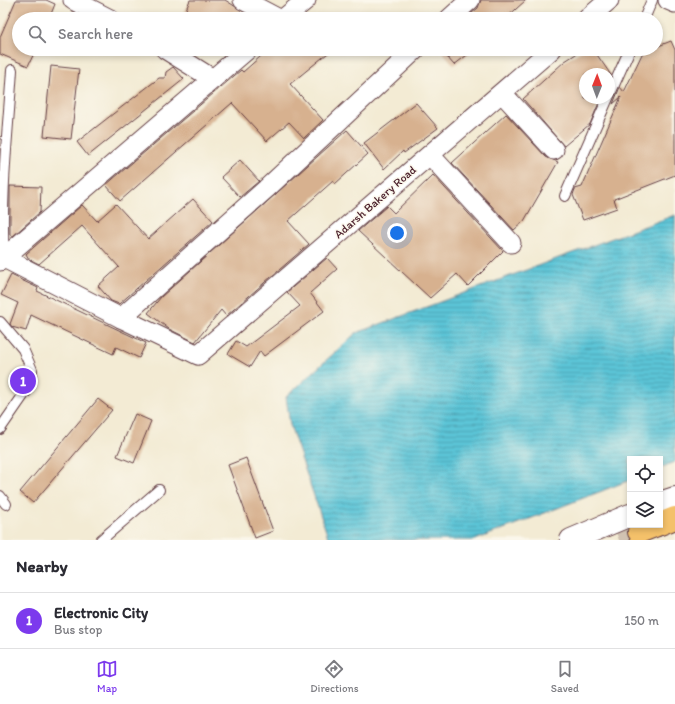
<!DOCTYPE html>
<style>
:root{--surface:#fff;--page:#f2f2f3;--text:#2b2b33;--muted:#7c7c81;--line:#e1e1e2;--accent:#7c3aed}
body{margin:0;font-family:Itim,sans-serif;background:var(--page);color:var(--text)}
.controls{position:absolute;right:12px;bottom:12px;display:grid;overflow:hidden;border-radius:0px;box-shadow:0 2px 6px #0003}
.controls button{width:36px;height:36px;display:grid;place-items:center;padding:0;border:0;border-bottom:1px solid var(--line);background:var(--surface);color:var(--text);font:20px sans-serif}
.compass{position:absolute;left:579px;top:68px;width:36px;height:36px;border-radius:50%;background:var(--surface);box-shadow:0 2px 6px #0003;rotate:1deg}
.you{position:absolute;left:397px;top:233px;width:14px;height:14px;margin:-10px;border:3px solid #fff;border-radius:50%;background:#1a73e8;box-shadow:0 0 0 6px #1a73e833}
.badge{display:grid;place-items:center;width:26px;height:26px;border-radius:50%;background:var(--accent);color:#fff;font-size:13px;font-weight:700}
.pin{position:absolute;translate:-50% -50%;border:2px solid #fff;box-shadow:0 1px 4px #0006}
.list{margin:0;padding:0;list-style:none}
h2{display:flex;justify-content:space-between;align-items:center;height:52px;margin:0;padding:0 16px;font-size:17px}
h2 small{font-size:13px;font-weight:400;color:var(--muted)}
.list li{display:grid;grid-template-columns:26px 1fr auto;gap:12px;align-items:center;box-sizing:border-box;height:56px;padding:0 16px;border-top:1px solid var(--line)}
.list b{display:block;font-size:15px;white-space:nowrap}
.list p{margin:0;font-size:13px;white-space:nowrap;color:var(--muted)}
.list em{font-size:13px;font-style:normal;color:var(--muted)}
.icon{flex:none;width:22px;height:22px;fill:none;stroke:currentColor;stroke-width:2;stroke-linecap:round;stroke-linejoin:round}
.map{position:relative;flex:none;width:675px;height:540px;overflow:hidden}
.search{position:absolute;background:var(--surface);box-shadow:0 2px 6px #0003;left:12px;right:12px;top:12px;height:44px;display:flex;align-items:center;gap:10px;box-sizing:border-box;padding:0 14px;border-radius:22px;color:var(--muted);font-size:15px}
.sheet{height:108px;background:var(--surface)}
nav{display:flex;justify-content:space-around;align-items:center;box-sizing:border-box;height:56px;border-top:1px solid var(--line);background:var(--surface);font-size:11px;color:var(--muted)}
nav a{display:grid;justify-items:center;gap:2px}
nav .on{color:var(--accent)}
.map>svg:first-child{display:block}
.water{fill:url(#water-rules);stroke:#537281}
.building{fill:#d7b18f}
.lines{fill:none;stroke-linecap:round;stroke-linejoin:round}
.motorway-tunnel{stroke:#d1c2b2;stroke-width:22;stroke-dasharray:22 11;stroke-linecap:butt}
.service-casing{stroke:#633e44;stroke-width:12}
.minor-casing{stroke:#633e44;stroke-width:21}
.tertiary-casing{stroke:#633e44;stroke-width:24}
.motorway-casing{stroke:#633e44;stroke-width:24}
.service{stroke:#fff;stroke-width:10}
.minor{stroke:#fff;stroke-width:19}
.tertiary{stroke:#fff;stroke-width:22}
.motorway{stroke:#f4c16a;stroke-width:22}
.labels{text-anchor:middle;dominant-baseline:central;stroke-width:3;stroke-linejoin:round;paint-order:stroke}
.street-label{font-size:12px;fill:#4a1f2b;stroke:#fbf7ec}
</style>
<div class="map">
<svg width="675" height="540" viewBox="0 0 675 540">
<defs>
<pattern id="water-rules" width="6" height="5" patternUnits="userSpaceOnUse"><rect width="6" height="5" fill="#5cc5d7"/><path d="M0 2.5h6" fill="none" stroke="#4e9faf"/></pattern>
</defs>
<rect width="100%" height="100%" fill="#fbf7ec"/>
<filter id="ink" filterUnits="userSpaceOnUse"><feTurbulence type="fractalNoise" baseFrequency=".025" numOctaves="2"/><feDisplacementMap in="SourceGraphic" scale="8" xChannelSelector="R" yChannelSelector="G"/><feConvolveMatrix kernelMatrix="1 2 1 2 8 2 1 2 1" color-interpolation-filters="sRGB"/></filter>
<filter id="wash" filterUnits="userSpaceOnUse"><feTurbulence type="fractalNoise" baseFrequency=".012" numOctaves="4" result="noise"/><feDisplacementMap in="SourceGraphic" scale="16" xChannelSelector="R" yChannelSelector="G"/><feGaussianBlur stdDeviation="0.9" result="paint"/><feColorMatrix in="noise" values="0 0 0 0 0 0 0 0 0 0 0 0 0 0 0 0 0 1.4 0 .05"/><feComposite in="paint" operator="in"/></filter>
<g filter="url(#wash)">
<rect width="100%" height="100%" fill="#f3ebd4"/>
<path class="water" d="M675,215V462L660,468V459H630V480L475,540H329L290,425L286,397L356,333Z"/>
<g id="blocks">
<g class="building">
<path d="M16,0H46L55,4L49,19H19V49H36L28,66L0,54V37Z"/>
<path d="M190,0H225L255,19H182Z"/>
<path d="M481,0H526L505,19H465L478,8Z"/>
<path d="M671,41L675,50V175L614,199L617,208L583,220L573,195L575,189L582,187L621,97L613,104L620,87L624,92L643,52L656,49V47Z"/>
<path d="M269,49H333L290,84L323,120L304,138L289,122L267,141L232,103L120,201L106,185L241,70L243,72Z"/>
<path d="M440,49H475L454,65Z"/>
<path d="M584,49H593L611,75L609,80V74H585V98H601L590,124L564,146L523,99L565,61Z"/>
<path d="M51,66L79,69L71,139L44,136Z"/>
<path d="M173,67L184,79L88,156L77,142L159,78H165L166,72Z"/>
<path d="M416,103L438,128L404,153L403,151L384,169L364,143Z"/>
<path d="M506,114L546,157L558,162L524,221L514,230L452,163Z"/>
<path d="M347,130L368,154L335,184L333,181L288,221L309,244L226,316L221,310L195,342L169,329L148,313L161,297Z"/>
<path d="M240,160L259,181L240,197L221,177Z"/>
<path d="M433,175L503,251L468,286L457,274L430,298L358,231L387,206L394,213Z"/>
<path d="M10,186L41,187L40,212L13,236L10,235Z"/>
<path d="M193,199L213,221L119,304L111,301L98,286L119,267L82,226L39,264L29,259L26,254L82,205L97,221L116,204L148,239Z"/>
<path d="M327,258L337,269L310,293L324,311L264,356L260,351L250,367L228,354L236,341L246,347L300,306L287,292Z"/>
<path d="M11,275L38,288L37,291L146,343L139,358L116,347L113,354L31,315L26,331L12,327L10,324L18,303L1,295Z"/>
<path d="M98,399L112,410L33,503L20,492Z"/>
<path d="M135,414L151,421L134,463L117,456Z"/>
<path d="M246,458L273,531L255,538L228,465Z"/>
</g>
</g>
</g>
<g filter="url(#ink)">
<use href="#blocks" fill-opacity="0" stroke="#633e44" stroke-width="1"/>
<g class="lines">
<path class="motorway-tunnel" d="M619,540L639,532"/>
<g class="service-casing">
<g id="service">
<path d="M644,19L652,0"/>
<path d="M609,96L630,49"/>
<path d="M565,196L608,98"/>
<path d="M4,258C0,196 8,132 12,70"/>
<path d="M0,322L23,349L32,370L27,390L0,429"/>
<path d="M0,496L6,504"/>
<path d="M101,540L159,490"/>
</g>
</g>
<g class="minor-casing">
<g id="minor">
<path d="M73,0L110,19"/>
<path d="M243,0L279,19"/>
<path d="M668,0L675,3"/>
<path d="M283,19L306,0"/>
<path d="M449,19L470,0"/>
<path d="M587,19L609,0"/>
<path d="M165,49L213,79"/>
<path d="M502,93L554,150"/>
<path d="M430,155L511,243"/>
<path d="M4,258L121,318L198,355L552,49"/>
<path d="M0,261L248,49"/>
<path d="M121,318L266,189L416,49"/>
</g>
</g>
<g class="tertiary-casing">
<g id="tertiary">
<path d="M660,503L675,498"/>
<path d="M571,540L630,515"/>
</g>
</g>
<g class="motorway-casing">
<g id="motorway">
<path d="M660,524L675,518"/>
<path d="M639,532L657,525"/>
</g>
</g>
<use href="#service" class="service"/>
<use href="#minor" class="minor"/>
<use href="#tertiary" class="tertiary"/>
<use href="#motorway" class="motorway"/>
</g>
</g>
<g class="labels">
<g class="street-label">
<text transform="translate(375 202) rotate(-41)">Adarsh Bakery Road</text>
</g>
</g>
</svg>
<div class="controls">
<button><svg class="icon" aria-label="locate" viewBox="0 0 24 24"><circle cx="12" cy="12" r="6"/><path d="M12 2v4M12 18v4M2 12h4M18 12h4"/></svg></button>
<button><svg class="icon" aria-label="layers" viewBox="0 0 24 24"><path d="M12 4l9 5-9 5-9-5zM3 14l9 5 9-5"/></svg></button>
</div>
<svg class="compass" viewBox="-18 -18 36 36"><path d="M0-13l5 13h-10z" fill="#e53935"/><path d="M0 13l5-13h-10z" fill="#7c7c81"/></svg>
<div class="you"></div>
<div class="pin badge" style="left:23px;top:381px">1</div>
<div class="search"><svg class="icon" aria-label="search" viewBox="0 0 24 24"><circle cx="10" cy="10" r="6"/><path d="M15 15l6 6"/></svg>Search here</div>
</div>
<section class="sheet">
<h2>Nearby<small></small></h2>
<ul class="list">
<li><span class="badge">1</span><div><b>Electronic City</b><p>Bus stop</p></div><em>150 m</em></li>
</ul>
</section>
<nav>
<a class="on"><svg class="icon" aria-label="map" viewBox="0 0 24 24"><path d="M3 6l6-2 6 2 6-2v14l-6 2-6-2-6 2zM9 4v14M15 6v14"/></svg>Map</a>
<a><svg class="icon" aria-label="directions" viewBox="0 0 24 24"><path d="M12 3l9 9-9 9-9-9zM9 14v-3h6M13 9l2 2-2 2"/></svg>Directions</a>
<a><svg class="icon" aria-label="saved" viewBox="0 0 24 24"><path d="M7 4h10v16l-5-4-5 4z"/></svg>Saved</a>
</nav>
